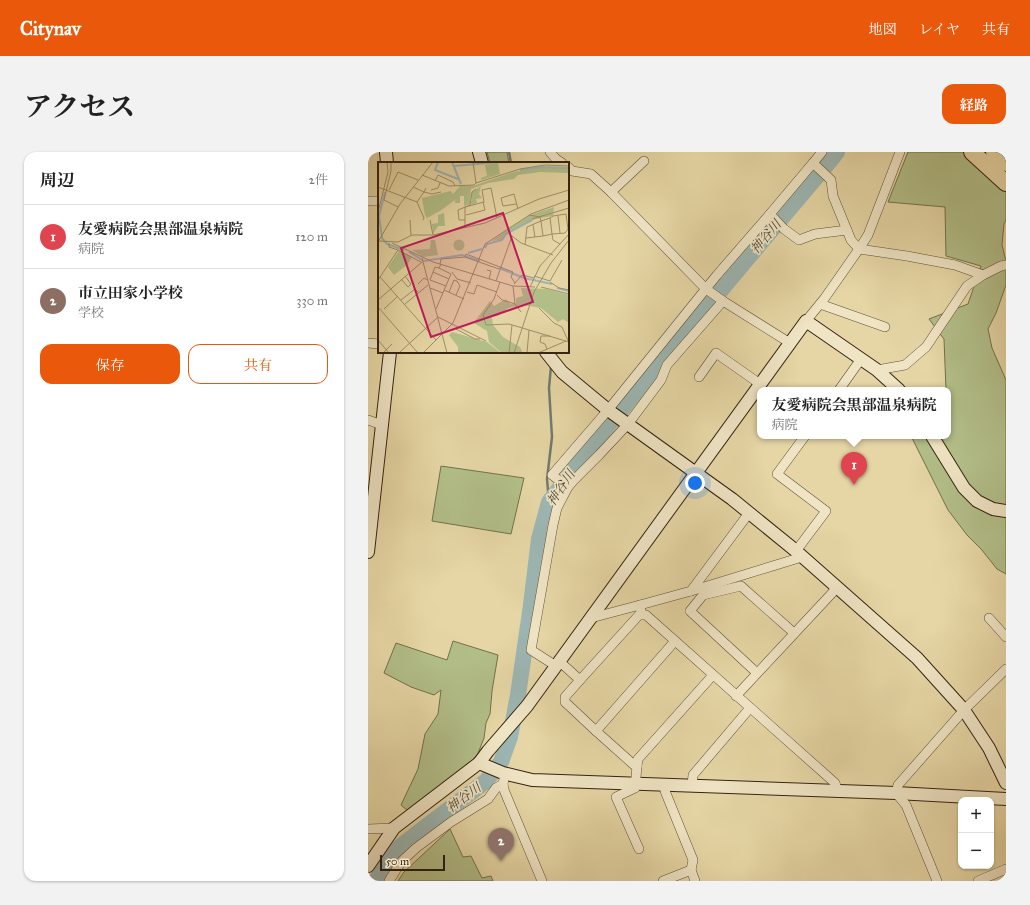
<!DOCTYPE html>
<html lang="ja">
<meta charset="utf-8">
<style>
:root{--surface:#fff;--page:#f2f2f2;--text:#222;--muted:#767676;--line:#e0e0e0;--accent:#ea580c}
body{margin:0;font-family:"IM FELL Great Primer","Noto Serif JP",serif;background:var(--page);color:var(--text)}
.controls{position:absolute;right:12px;bottom:12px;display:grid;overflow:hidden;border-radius:8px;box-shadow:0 1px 3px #0004}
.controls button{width:36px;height:36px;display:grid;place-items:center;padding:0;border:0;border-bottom:1px solid var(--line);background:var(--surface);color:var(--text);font:20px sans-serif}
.scale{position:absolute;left:12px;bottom:10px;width:65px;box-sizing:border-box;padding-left:4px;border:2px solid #342310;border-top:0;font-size:11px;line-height:14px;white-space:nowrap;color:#342310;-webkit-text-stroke:3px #efe4c4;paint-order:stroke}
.you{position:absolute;left:327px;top:331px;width:14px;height:14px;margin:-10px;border:3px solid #fff;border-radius:50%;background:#1a73e8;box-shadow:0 0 0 6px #1a73e833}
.badge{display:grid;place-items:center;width:26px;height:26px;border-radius:50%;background:var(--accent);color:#fff;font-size:13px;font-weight:700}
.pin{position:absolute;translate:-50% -33px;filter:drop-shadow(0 1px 2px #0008)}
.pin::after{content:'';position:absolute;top:21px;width:14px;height:12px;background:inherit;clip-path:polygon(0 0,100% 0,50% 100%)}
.popup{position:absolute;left:389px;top:235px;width:194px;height:52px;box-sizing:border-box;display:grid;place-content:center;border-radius:8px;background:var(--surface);filter:drop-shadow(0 1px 3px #0005);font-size:13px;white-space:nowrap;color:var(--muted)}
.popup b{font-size:15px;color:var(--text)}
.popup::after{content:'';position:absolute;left:50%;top:100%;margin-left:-8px;border:8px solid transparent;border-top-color:var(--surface)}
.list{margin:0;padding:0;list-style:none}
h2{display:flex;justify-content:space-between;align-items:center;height:52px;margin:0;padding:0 16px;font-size:17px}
h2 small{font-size:13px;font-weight:400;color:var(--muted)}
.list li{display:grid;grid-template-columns:26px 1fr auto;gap:12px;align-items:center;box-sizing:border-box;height:64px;padding:0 16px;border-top:1px solid var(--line)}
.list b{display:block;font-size:15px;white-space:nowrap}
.list p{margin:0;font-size:13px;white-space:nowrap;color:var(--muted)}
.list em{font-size:13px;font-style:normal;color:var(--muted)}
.actions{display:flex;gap:8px;padding:12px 16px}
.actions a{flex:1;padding:9px 0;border:1px solid var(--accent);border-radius:12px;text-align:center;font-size:14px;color:var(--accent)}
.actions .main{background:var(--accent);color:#fff}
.map{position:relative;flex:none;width:638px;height:729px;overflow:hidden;border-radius:12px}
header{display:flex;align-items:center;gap:24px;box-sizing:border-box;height:56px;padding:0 20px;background:var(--accent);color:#fff}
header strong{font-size:19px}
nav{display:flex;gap:22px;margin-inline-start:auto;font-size:14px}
.intro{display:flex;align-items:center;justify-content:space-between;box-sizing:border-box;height:96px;padding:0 24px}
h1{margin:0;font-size:28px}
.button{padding:10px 18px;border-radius:12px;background:var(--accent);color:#fff;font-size:14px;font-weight:700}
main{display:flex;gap:24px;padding:0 24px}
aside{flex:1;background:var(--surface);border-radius:12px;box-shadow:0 1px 3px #0004}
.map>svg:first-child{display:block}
.green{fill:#b2be88;stroke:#73704c}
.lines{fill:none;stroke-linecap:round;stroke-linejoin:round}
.stream{stroke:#727b72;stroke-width:2.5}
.river{stroke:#9cb6b3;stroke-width:16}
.street-casing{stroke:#605035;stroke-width:10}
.secondary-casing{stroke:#342310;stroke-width:14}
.highway-casing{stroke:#342310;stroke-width:18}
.street{stroke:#efe4c4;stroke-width:9}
.secondary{stroke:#efe4c4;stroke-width:12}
.highway{stroke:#e6d6a5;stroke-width:16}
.labels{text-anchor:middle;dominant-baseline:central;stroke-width:3.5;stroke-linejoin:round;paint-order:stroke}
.water-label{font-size:13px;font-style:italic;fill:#4e4839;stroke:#efe4c4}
.inset-river{fill:none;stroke:#9cb6b3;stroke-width:2}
.inset-road{fill:none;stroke:#9f8e69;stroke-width:1}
.view{fill:#c2185b;fill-opacity:0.15;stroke:#c2185b;stroke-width:2}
.inset-edge{fill:none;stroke:#342310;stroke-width:2}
</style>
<header>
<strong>Citynav</strong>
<nav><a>地図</a><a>レイヤ</a><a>共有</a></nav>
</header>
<div class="intro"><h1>アクセス</h1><a class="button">経路</a></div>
<main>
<aside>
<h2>周辺<small>2件</small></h2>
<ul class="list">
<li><span class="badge" style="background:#e0444e">1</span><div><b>友愛病院会黒部温泉病院</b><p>病院</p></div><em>120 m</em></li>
<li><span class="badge" style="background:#8d6e63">2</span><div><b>市立田家小学校</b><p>学校</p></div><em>330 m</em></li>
</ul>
<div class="actions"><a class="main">保存</a><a>共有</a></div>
</aside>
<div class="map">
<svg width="638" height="729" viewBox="0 0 638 729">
<rect width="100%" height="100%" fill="#e6d6a5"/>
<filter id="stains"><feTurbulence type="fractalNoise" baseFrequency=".005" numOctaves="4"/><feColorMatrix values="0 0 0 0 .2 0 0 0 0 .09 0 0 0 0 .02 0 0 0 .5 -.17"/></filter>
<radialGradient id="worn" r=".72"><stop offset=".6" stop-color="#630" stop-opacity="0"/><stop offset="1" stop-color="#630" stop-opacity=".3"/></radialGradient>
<g class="green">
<path d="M119,0H139L141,11H122Z"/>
<path d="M540,0H638V68L636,72L634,93L638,109V133L628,161L620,177L624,196L638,228V422L629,417L613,397L599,383L580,358L543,284H580V238H578L576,187L561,167L600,152L613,114L578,104L577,55L520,50Z"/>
<path d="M73,314L156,326L143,382L64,369Z"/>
<path d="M85,489L130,503L124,539L122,562L118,571L116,586L109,604L97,615L40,659L33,653L50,617L57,582L70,562L73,538L66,543L43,535L16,521L28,491L79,508Z"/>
<path d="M82,677L95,705L103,704L114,726L123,724L125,729H30L36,720Z"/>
</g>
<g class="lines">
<g class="stream">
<path d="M141,0L143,11"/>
<path d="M181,350L179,327L184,285L181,236L183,214"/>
</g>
<path class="river" d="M8,729L25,700L48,682L118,629L133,610L142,585L150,543L163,453L171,387L181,350L220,298L380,106L462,9L469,0"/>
<g class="street-casing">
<g id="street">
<path d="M182,0L188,7L194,11"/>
<path d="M454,0L445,11L463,28L465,44L483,88L491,97L539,104L587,113L615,123"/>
<path d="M200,15L204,19L223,22L243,40L338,137L355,149L422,191"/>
<path d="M243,40L276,9"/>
<path d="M0,49H11"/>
<path d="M402,62L445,11"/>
<path d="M452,152L517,175"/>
<path d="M438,169L456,147L491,97L500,83L532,0"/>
<path d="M0,191L11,192"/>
<path d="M509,218L537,213L558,195L599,134L615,123L633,114L638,113"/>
<path d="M331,225L348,201L392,232"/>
<path d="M471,238L493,207"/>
<path d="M0,268L14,273"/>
<path d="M200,335L205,329L231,303L260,272L293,228L299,213L355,149"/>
<path d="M428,399L458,359L409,322L437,284"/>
<path d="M323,439L434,405"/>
<path d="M272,453L323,439L381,361"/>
<path d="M223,466L272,453L273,459"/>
<path d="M621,466L638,485"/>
<path d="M191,509L212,528L271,463H278L467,631L470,640"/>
<path d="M188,514L163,498L185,373L189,356L200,335L184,323L240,258L349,123L402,62L416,77L431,88L447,82L479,78"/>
<path d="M389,521L322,459L335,443L373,434L426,481"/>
<path d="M212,528L197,545V550L228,579L307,489"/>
<path d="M368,544L466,439V433"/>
<path d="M228,579L266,613L269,614L270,607L345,523"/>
<path d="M269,614L267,636L248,645L271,697"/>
<path d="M136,627L135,632L136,638L174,729"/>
<path d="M297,633V639L325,708L323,718L327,729"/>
<path d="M324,634L325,623L382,556"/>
<path d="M0,677L26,676"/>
<path d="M21,729L33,710L48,696L83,670L120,647L128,636L135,632"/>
<path d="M295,729L323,718"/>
<path d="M569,729L538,653L528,641L530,633L596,558L638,517"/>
<path d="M610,729L638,717"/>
</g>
</g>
<g class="secondary-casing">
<g id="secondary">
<path d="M18,0L19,11"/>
<path d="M111,0L114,11"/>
<path d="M178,200L194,220L240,258L364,347L428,399L549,506L596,558L621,596L638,631"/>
<path d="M564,284L596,336L609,349L625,357L638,359"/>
<path d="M0,400L22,200"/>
<path d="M111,611L135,621L164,628L528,641L638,647"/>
<path d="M0,714L26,676L111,611L120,599L159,554L438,169L509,218L531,238"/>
</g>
</g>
<g class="highway-casing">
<g id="highway">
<path d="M604,0L638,31"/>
<path d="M626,0L638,11"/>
</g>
</g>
<use href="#street" class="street"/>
<use href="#secondary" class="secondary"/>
<use href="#highway" class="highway"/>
</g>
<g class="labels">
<g class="water-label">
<text transform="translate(398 85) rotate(-50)">神谷川</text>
<text transform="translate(193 336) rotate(-56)">神谷川</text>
<text transform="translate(96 646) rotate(-37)">神谷川</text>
</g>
</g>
<g transform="translate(10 10)">
<rect width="191" height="191" fill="#e6d6a5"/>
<path d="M120,1L122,12L103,18V16L109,14L107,3ZM161,5L191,6V11L162,10L140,13L136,17L110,21L93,27L92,42L86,44V34H82V41H77V38L62,49L49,56L47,53L44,36L73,29L75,32L83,23L95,24L136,10ZM103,24L101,32L104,36L98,37L99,41L93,43L94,30ZM176,45L175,54L157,57L128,72L123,78L113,79L150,54ZM66,51L67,64H60L55,72L54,62L60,61V53ZM75.5 83a5.5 5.5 0 1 1 11 0a5.5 5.5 0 1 1-11 0ZM53,78H57L60,93L45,95L34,88L52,87ZM21,89L34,95L29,103L16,113L10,105ZM143,126L168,127L191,133V161L185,157L180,160L163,146L145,143L130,146L120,154L114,155L115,163L125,175L142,185L145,191H124L111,180L109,169L96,161L97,159L112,139L116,144L128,137L132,142H138V136L145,134ZM74,170L109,180L123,191H80V185L71,173Z" fill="#b2be88"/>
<path class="inset-river" d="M60,0L57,8L80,17M74,0L83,22M76,4L122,0M142,8L164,5L191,6M7,30L1,54L4,76L9,82L26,88M107,86L109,82L124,78L128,72L154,58M31,90L46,99L84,93L102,99M90,91L104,87M121,106L146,116L174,122M179,126L191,129"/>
<path class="inset-road" d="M13,0V9L6,38L20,45M44,13L71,24L96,23L98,21L95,0M57,19L60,13L75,20L77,24M98,21L142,7L167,3L191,4M0,25L39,40L46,30L35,25M48,26L46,30L54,32L63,30M11,28L20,10L40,18M53,28L60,26L62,21M39,40L46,56L45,58M138,42L125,44L123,36L136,32L140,47M0,50L10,10L9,0M88,53L107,48L105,40M151,53L162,55L163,59L172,56L175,54L188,52L190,67L187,71L174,72L172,56M180,54L182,71M154,57L191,46M32,58L33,73M52,58L55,73M87,58H81L80,48L92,43L94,30L98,27M155,63L157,75M87,66V45L106,40L104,28L113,26L119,56M148,76L165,74M1,79L20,80L34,73H55L107,61L161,37L191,28M0,80L22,42L55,0M14,81L55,100L135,124L157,125M147,83L149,65L163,59L165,74L174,72L175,78L182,82M20,88L43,100M87,95L121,107M44,96L69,191M62,102L63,97L87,95L88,92L135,110L133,115L137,121M61,106L57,105L55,110L71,117M109,108L113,109L111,117M55,110L52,118L68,124M74,110L79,117L93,121M156,114L172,119L184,98M2,115L58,178M23,117L30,125L33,122L27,114M0,118L20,88L11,85V81M118,119L134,74L143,81L175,93M122,120L116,137L105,153L108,163L131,162L191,180M172,120L181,126L191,128M40,122L46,116L49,118M136,122L144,113L156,116M135,124L137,142M152,125L162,104L191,72M163,125L191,132M52,126L65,131M66,128L86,137M71,130L76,118L79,119L82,124L78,133M89,130L96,132L99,123L119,130M119,133L124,138L137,142L143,150M0,138L44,100M23,138L37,127L40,130M27,142L50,123M0,145L40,191M161,146L176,161L184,165L191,181M6,147L20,134M58,147L73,112L61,106L63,102M78,167L97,177H102M0,178L11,191M169,187L167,182L162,180L163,174H172M5,191L14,182M21,191L60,155L108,179M45,191L75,161L107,82L153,52L191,38M131,191L134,163M136,191L156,130L173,101L191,78M149,191L151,168M160,191L188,179"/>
<path class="view" d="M125,51L155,140L53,175L23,86Z"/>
<rect width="191" height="191" class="inset-edge"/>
</g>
<rect width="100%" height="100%" filter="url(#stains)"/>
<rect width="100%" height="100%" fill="url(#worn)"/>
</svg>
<div class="controls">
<button>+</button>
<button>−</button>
</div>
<div class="scale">50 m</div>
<div class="you"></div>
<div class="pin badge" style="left:486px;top:333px;background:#e0444e">1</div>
<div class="popup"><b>友愛病院会黒部温泉病院</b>病院</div>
<div class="pin badge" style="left:133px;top:709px;background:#8d6e63">2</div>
</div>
</main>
